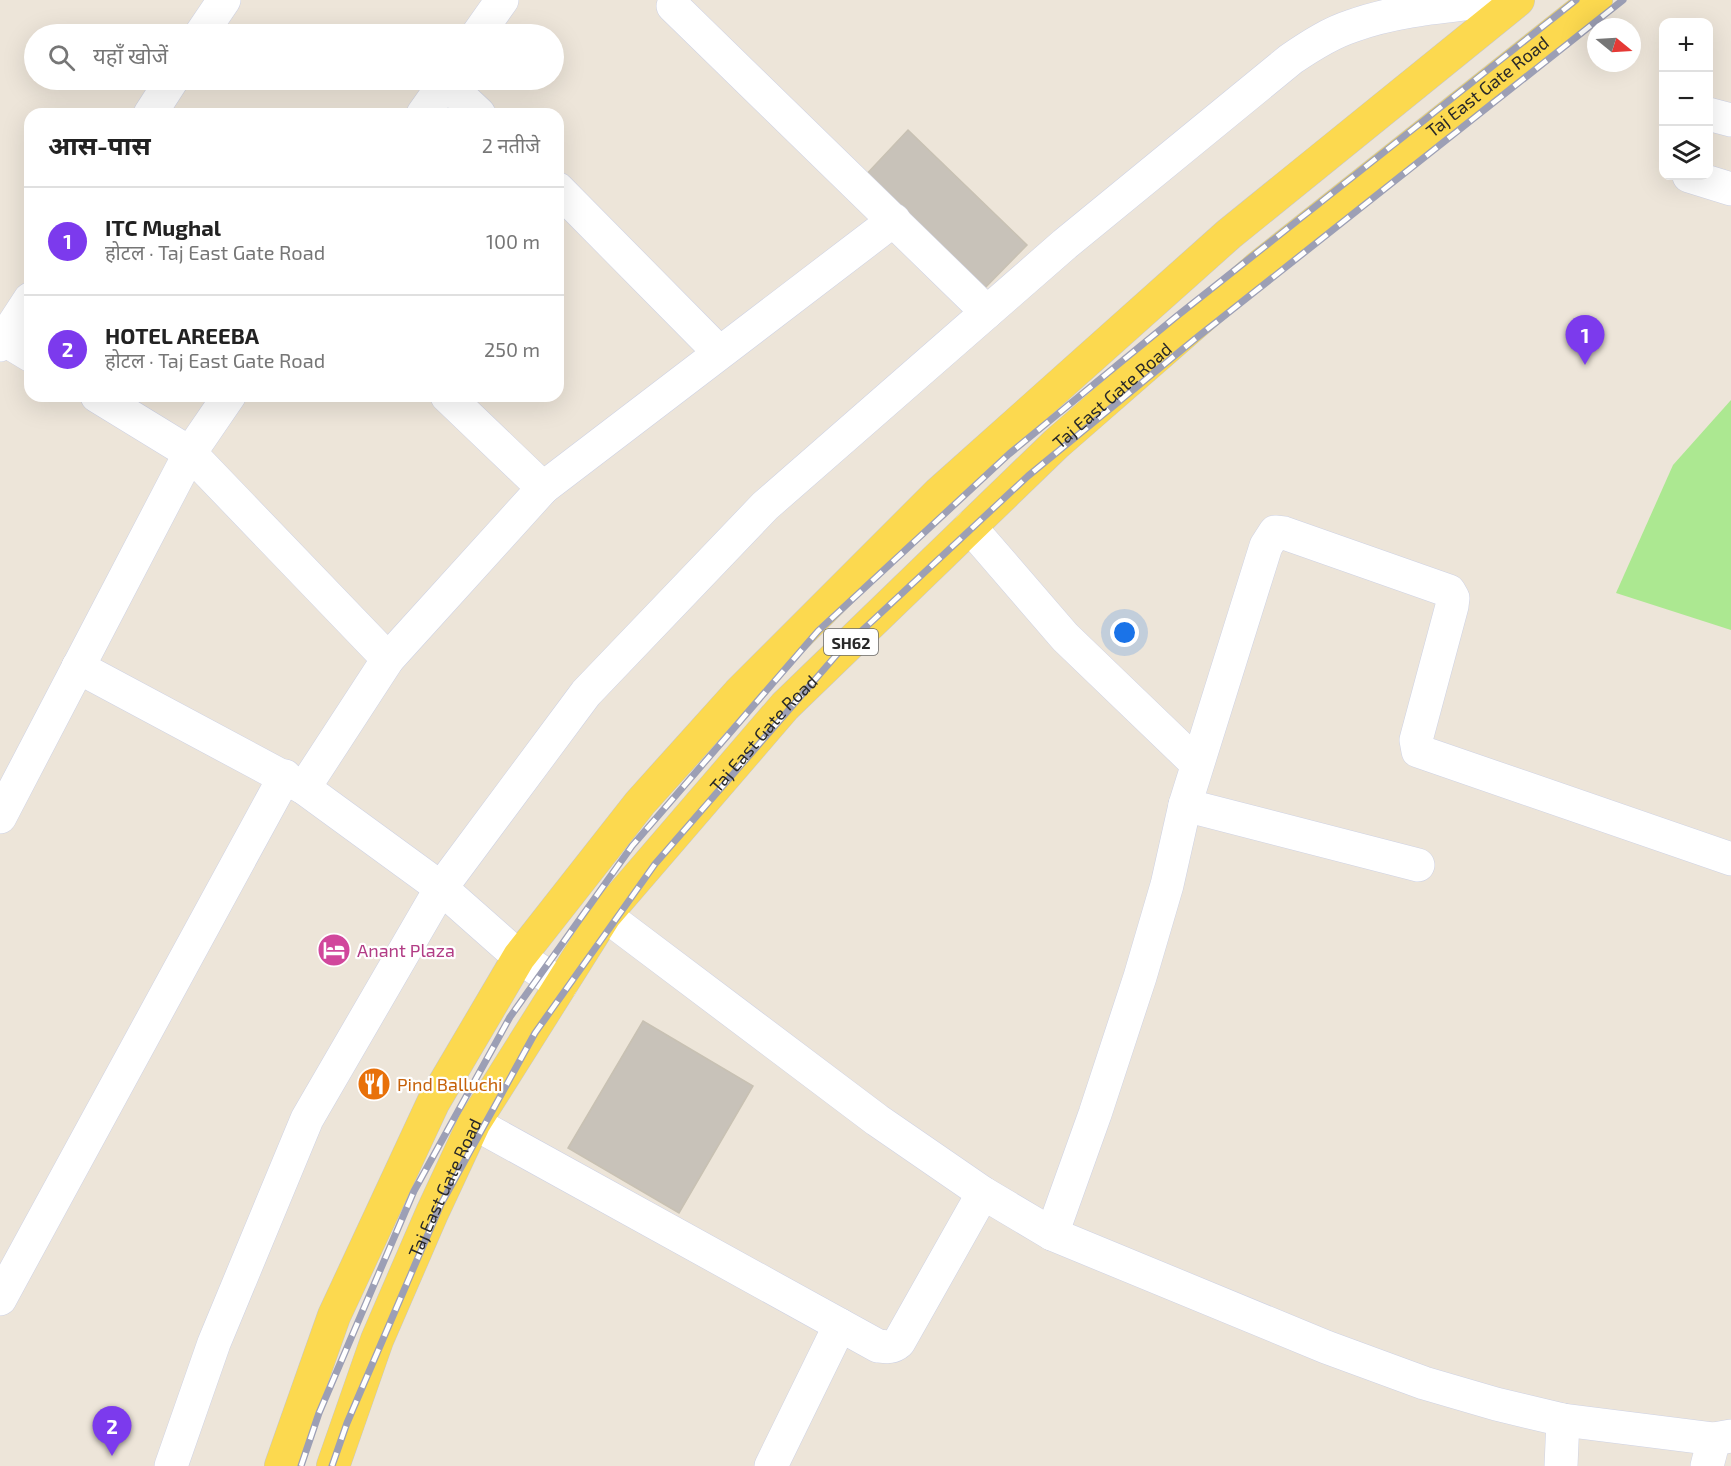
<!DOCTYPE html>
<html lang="hi">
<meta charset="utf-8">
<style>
:root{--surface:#fff;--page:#f6f6f6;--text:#222;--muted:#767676;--line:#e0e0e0;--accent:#7c3aed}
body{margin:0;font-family:"Exo 2","Noto Sans Devanagari",sans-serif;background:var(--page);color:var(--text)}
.controls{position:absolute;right:18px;top:18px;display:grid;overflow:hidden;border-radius:12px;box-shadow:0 6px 24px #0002}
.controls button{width:54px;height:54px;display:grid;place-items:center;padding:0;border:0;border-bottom:2px solid var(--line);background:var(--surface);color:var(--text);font:30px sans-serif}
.compass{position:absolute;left:1587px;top:18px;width:54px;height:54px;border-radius:50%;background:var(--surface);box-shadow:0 6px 24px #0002;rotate:108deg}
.you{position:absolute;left:1125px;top:633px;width:21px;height:21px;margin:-15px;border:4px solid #fff;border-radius:50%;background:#1a73e8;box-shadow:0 0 0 9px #1a73e833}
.badge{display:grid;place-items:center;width:39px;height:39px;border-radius:50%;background:var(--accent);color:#fff;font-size:20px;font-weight:700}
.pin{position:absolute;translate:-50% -50px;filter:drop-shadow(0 2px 3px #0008)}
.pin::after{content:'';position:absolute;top:32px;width:21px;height:18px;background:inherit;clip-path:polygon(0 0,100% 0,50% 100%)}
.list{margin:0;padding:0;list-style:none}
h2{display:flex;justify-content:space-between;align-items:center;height:78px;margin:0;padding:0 24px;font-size:26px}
h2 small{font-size:20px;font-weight:400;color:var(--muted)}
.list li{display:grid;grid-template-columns:39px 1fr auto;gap:18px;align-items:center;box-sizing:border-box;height:108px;padding:0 24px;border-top:2px solid var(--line)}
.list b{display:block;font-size:22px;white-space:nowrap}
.list p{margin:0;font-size:20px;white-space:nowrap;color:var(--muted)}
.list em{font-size:20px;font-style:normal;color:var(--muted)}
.icon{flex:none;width:33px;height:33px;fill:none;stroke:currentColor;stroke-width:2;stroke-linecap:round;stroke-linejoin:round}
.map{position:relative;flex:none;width:1731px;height:1466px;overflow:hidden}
.search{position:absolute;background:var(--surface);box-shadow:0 6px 24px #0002;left:24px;top:24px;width:540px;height:66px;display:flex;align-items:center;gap:15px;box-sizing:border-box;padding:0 21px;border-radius:33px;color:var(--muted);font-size:22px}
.panel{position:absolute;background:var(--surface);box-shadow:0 6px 24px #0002;left:24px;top:108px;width:540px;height:294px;border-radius:18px}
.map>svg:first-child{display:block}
.green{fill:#ace891}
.building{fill:#c8c2b9;stroke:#c8c1b3;stroke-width:1.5}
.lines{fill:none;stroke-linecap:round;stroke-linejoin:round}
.minor-casing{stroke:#ced2e4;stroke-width:34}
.major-casing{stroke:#c7c7c7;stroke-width:34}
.minor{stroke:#fff;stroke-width:33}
.major{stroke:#fcd94f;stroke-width:33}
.rail-casing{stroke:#9c9fb5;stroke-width:7}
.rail{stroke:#fff;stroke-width:4.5;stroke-dasharray:14;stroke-linecap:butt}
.labels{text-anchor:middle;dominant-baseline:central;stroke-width:4.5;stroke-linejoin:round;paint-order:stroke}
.shield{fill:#fff;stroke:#696969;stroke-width:1.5}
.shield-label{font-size:16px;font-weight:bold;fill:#292929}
.street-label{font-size:18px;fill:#292929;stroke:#fff}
.hotel-label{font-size:18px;fill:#b23c85;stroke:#fff;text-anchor:start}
.food-label{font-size:18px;fill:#c56008;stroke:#fff;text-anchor:start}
</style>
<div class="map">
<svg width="1731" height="1466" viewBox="0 0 1731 1466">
<rect width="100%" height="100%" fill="#ede5d9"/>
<path class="green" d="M1731,400V630L1616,593L1673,465Z"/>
<g class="building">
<path d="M908,130L1027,245L980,293L862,179Z"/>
<path d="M643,1021L753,1086L679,1213L568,1148Z"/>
</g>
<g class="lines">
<g class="minor-casing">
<g id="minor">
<path d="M673,6L987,312"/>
<path d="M201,34L224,0"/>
<path d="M478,34L502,0"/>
<path d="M445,82L479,114"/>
<path d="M150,114L172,80"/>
<path d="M423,114L447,80"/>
<path d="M1708,114L1731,120"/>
<path d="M1689,176L1731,189"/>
<path d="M558,189L719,352"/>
<path d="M0,337L30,355"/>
<path d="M0,345L30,299"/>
<path d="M97,396L190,453L388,659"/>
<path d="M447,396L543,488"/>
<path d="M970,527L1065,637L1197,764"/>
<path d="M78,667L304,788L441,888L519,957L561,985"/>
<path d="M304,788L388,659L543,488L894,220"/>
<path d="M1185,805L1418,865"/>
<path d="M0,817L190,453L229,396"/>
<path d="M605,915L877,1120L983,1193L1052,1234L1326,1347L1424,1383L1496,1404L1563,1420L1714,1439L1731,1436"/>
<path d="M474,1123L878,1346C887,1347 892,1348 899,1342L983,1193"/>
<path d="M1052,1234L1095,1114L1140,977L1167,885L1185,805L1266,546L1275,532L1284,533L1449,591L1453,598L1452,606L1416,740L1418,751L1731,859"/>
<path d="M0,1299L285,776"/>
<path d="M171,1466L214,1343L307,1119L441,888L586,693L765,506L1065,244L1291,59C1310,46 1330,33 1352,26C1399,9 1451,6 1500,0"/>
<path d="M771,1466L840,1325"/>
<path d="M1561,1466L1563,1420"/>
<path d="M1707,1466L1714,1439"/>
</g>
</g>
<g class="major-casing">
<g id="major">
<path d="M281,1466L334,1316L433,1103L519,957L640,803L739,693L939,493L1229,234L1518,0"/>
<path id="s1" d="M333,1466L377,1340L432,1213L474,1123L605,915L785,706L1056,444L1259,267L1596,0"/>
</g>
</g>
<use href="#minor" class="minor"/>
<use href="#major" class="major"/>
<g class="rail-casing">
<g id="rail">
<path d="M301,1466L319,1413L414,1191L510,1017L632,846L818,631L1009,454L1177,316L1576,0"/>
<path d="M332,1466L347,1423L441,1204L535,1033L655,864L839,652L1028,476L1195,339L1623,0"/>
</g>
</g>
<use href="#rail" class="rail"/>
</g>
<defs>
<g id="hotel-disc" transform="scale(1.725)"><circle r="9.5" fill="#d1479c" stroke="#fff"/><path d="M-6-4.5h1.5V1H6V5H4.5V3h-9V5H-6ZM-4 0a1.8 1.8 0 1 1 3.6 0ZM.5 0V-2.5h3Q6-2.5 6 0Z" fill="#fff"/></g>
<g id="restaurant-disc" transform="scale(1.725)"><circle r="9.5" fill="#e8710a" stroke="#fff"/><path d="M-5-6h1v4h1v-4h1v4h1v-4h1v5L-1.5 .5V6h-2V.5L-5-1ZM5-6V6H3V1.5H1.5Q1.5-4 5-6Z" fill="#fff"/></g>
</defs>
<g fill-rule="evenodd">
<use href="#hotel-disc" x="334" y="950"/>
<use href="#restaurant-disc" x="374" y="1084"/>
</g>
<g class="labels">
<rect class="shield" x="824" y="629" width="54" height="26" rx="4.5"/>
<g class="shield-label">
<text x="851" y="642">SH62</text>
</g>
<g class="street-label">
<text stroke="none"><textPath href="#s1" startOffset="1830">Taj East Gate Road</textPath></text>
<text stroke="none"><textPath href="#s1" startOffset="1344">Taj East Gate Road</textPath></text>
<text stroke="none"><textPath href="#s1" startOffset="858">Taj East Gate Road</textPath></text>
<text stroke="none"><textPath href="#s1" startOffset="300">Taj East Gate Road</textPath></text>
</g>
<g class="hotel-label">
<text x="357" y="950">Anant Plaza</text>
</g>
<g class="food-label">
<text x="397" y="1084">Pind Balluchi</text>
</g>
</g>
</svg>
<div class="controls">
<button>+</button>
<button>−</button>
<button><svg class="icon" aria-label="layers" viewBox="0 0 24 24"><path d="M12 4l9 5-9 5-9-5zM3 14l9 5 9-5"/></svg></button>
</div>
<svg class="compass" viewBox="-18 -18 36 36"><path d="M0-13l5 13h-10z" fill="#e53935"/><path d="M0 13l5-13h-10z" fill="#767676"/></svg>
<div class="you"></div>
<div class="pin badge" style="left:1585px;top:365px">1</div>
<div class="pin badge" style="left:112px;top:1456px">2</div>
<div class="search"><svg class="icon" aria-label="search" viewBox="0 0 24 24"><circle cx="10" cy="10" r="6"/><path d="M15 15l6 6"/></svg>यहाँ खोजें</div>
<section class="panel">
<h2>आस-पास<small>2 नतीजे</small></h2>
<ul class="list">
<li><span class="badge">1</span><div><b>ITC Mughal</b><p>होटल · Taj East Gate Road</p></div><em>100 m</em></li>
<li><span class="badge">2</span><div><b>HOTEL AREEBA</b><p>होटल · Taj East Gate Road</p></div><em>250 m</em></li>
</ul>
</section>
</div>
